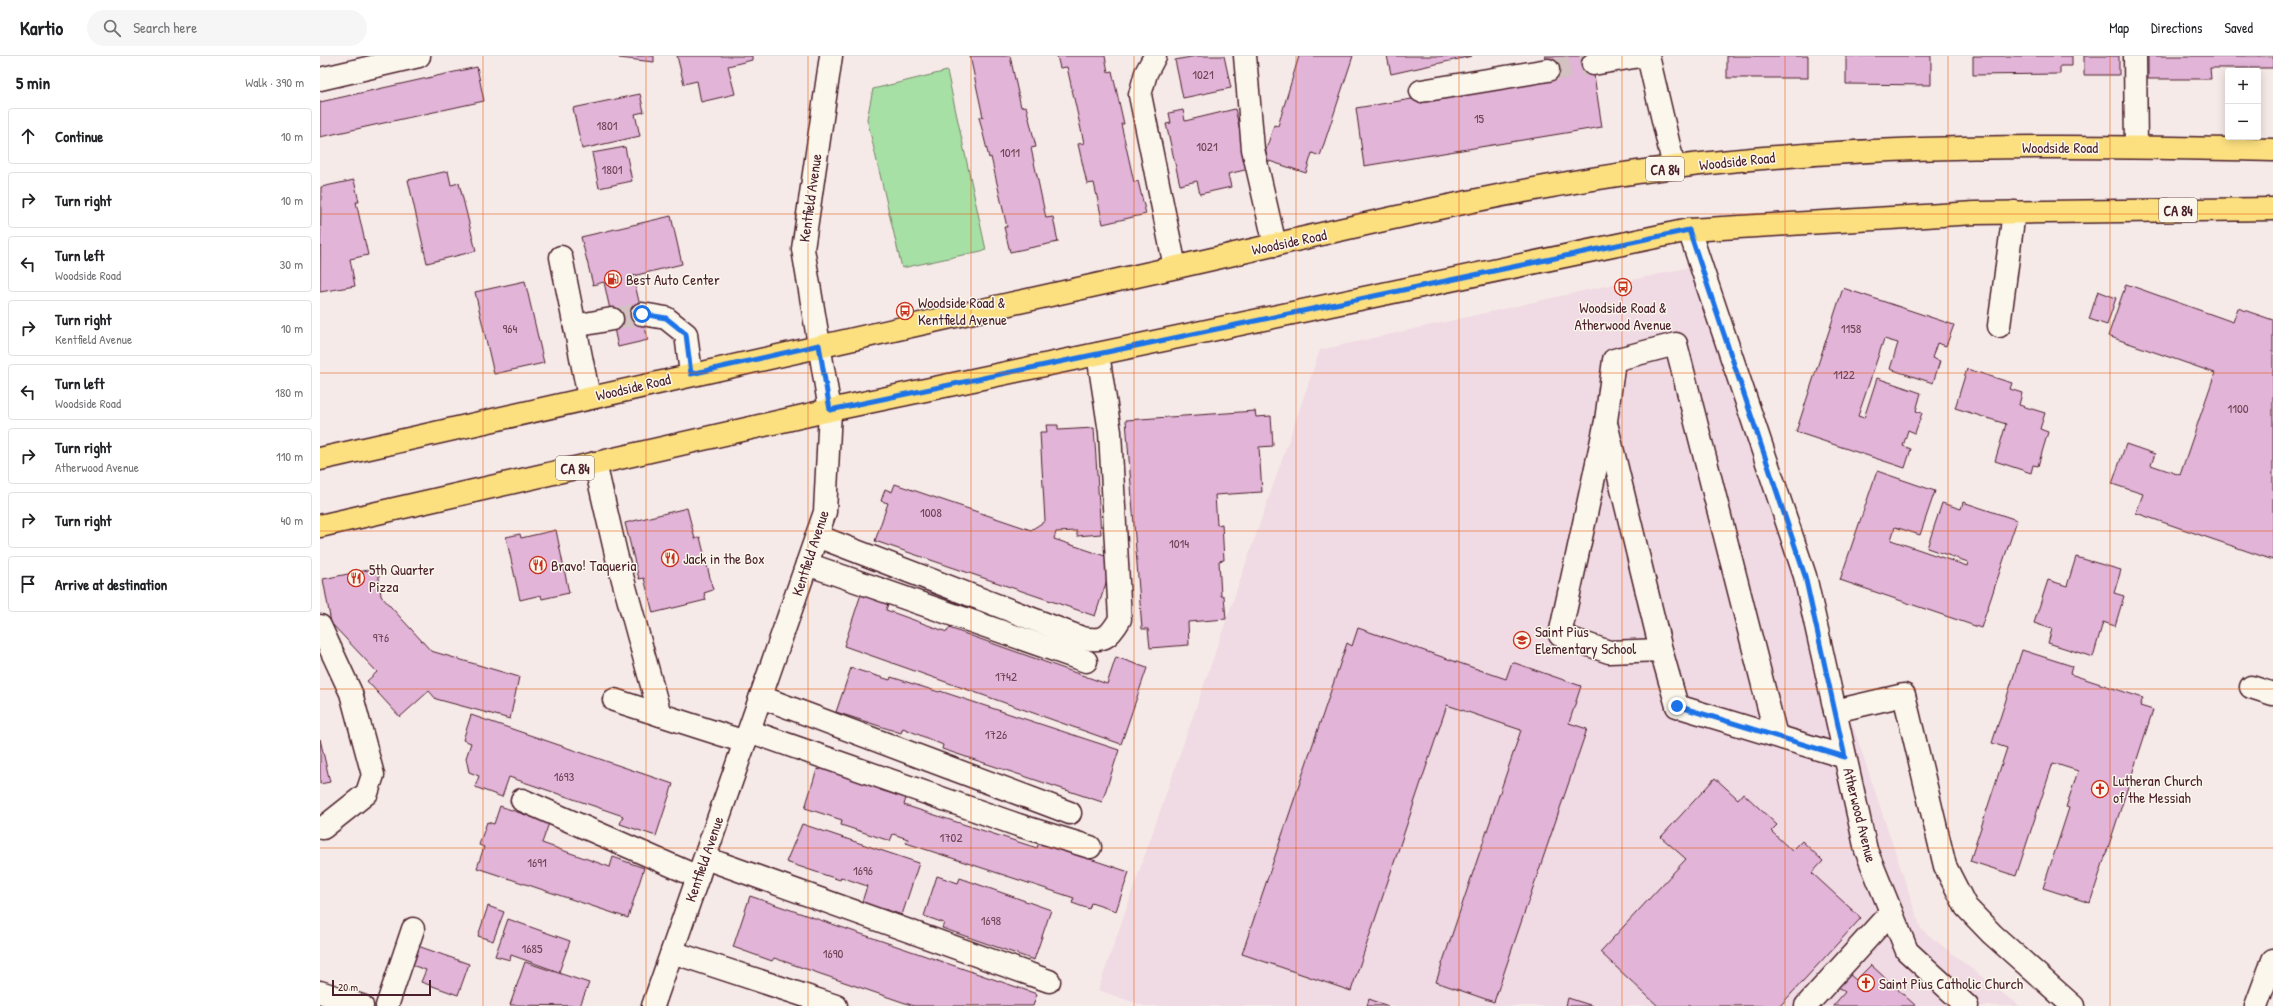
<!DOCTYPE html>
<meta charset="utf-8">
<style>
:root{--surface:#fff;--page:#f6f6f6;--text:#202124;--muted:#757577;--line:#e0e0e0}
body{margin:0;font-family:"Patrick Hand",sans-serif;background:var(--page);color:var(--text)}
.controls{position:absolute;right:12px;top:12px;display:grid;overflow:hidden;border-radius:4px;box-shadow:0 2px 10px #0003}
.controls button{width:36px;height:36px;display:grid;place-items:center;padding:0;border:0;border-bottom:1px solid var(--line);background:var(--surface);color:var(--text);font:20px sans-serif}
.scale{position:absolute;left:12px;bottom:10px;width:99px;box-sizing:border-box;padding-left:4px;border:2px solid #4a1f2b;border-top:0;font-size:11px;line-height:14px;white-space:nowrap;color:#4a1f2b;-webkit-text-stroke:3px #fbf7ec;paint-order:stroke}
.stop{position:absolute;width:12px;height:12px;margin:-9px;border:3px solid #1a73e8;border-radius:50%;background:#fff}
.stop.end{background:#1a73e8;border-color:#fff;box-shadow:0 1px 4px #0008}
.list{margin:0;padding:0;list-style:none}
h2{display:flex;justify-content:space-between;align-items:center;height:52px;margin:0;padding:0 16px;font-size:17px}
h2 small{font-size:13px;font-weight:400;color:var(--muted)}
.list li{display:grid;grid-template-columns:26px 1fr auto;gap:12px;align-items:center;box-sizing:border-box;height:56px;margin:0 8px 8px;padding:0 8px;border:1px solid var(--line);border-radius:4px}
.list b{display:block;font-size:15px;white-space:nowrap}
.list p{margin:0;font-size:13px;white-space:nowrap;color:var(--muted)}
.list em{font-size:13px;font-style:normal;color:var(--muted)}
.icon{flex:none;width:22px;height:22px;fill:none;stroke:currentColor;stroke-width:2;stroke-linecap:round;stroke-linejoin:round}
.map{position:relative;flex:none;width:1953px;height:950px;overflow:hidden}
header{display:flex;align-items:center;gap:24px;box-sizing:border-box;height:56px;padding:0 20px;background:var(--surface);border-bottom:1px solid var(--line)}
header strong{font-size:19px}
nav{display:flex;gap:22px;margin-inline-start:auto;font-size:14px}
.search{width:280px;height:36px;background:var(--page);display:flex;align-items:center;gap:10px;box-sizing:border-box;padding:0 14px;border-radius:22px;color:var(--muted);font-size:15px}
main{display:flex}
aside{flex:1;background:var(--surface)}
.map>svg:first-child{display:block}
.built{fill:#f0dae3}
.green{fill:#a6e0a5;stroke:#788068}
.building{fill:#e1b4d8;stroke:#4a1f2b}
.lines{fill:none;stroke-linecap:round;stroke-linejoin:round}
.minor-tunnel{stroke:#d4c1c2;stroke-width:22;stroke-dasharray:22 11;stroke-linecap:butt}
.minor-casing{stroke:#4a1f2b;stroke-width:25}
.major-casing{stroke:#4a1f2b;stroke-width:25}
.minor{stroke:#fbf7ec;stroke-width:22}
.major{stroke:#fce080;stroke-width:22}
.route{stroke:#1a73e8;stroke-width:5}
.grid{fill:none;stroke:#e8590c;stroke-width:1;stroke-opacity:0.55}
.labels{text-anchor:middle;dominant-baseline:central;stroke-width:3;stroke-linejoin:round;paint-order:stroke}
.number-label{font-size:13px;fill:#704456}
.shield{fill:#fbf7ec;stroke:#7f6065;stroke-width:1}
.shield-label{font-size:14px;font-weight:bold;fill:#4a1f2b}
.street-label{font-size:15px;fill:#4a1f2b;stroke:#fbf7ec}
.poi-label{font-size:15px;fill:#4a1f2b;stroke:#fbf7ec;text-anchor:start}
</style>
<header>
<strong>Kartio</strong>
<div class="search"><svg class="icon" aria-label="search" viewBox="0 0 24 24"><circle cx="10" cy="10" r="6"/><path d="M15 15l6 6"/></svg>Search here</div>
<nav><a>Map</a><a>Directions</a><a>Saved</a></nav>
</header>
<main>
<aside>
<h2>5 min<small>Walk · 390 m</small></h2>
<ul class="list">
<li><svg class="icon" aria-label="ahead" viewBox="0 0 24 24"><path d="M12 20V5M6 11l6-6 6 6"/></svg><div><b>Continue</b></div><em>10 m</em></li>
<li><svg class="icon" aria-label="right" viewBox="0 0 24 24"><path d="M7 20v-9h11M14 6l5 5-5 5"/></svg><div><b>Turn right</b></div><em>10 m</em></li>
<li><svg class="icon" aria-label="left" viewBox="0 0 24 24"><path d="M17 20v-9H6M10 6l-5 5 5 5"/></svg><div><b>Turn left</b><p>Woodside Road</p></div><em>30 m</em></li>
<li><svg class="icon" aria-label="right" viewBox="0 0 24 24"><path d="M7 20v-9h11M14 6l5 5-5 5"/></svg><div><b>Turn right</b><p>Kentfield Avenue</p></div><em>10 m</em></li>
<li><svg class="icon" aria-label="left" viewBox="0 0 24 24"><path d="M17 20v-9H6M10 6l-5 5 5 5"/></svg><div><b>Turn left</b><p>Woodside Road</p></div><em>180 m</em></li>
<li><svg class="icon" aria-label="right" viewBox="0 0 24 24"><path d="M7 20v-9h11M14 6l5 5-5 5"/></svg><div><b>Turn right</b><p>Atherwood Avenue</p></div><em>110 m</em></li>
<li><svg class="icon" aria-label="right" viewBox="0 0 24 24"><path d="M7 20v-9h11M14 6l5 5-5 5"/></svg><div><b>Turn right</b></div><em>40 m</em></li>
<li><svg class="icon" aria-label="arrive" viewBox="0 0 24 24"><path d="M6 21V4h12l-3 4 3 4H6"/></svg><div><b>Arrive at destination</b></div></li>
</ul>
</aside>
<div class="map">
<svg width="1953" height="950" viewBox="0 0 1953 950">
<rect width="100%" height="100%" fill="#f6eae8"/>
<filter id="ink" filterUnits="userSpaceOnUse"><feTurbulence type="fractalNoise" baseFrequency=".025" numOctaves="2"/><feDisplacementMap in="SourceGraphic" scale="8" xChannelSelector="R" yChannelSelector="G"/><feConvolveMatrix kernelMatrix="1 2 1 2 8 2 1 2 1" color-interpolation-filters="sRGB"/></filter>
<g filter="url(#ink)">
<path class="built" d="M1379,209L1601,873L1699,950H824L778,934L1000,294Z"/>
<path class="green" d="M627,15L666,194L582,212L547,63L553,33Z"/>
<g class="building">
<path d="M299,0H334V6L299,2Z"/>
<path d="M357,0H432V4L408,10L415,38L381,46L377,25L364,28Z"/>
<path d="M650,0H690L701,51L706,50L716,91L711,92L726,162L733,161L738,186L690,196L684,171H687L671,101L669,102L659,61H663Z"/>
<path d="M737,0H785L788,16L792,15L804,68H801L814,126L818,125L826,158L783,168L774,127L767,128L758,88L764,87L747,11L740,12Z"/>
<path d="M876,0H904L911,32L863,42L855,4Z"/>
<path d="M979,0H1033L1000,100L992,97L986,117L943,103L954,69L958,70Z"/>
<path d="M1067,0H1152L1071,18Z"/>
<path d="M1225,0H1271L1282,71L1044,110L1036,52L1229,21Z"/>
<rect x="1407" y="0" width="81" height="22"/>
<path d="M1526,0H1611V29L1526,28Z"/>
<path d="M1653,0H1752V10H1740V18L1653,19Z"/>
<rect x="1764" y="0" width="35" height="19"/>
<path d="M1828,0H1953V12H1890L1891,23H1828Z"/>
<path d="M157,11L164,45L0,81V46Z"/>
<path d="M320,38L324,56L315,58L320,80L262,93L253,52Z"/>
<path d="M915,53L929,113L908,118L911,131L880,138L877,125L860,129L846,68L851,67L849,57L863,54L865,65Z"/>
<path d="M305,91L312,125L279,132L272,97Z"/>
<path d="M128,115L131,129L139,127L156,195L107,207L88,124Z"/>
<path d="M34,124L39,146H36L48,199L30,203L35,230L0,236L1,131Z"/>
<path d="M351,160L362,208L313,220L328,284L298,291L284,226L273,229L261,181Z"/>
<path d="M205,225L224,307L174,318L155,236Z"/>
<path d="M1806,228L1913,266L1918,252L1953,264V504L1816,457L1823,438L1792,428L1806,388L1835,398L1831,409L1860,419L1895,317L1788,280Z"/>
<path d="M1523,232L1634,269L1626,290L1617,287L1612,302L1620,305L1613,327L1570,313L1578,287L1564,283L1538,360L1544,362L1557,322L1601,337L1596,355L1602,357L1595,377L1588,374L1583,390L1591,393L1585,412L1476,376Z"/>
<path d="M1778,235L1796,242L1787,269L1769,263Z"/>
<path d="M1647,313L1692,327L1690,333L1702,337L1699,349L1725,357L1720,373L1728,376L1718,410L1713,409L1711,417L1675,405L1686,368L1635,352Z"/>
<path d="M935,355L936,361L951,360L953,390L939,391L942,436L895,439L897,469L902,468L904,504L899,505L901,540H904L906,563L868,566L869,589L830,592L828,573H822L806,364Z"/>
<path d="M726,369H738V374L774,372L781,478L757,480V475L736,476L734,483L794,503L775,560L555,485L568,447L561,445L565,433L572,436L575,428L711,474L725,465L720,376H727Z"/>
<path d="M1557,415L1615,435L1600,479L1575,471L1571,484L1647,510L1648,506L1607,492L1622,447L1641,453L1643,446L1697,464L1661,572L1520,524Z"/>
<path d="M367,452L375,483L380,481L393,534L384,537L386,544L333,557L324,522L319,523L305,467Z"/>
<path d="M236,474L249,537L222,543L221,539L200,544L186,481L200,478L201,482Z"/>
<path d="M1756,501L1801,514L1794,537L1804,540L1795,570L1783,566L1773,601L1728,587L1732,573L1714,567L1728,524L1747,530Z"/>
<path d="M58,512L61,540L111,595L199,621L190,663L116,643L109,635L80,661L47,625L57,616L11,567L3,523Z"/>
<path d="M541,538L568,548L566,554L627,576L629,572L787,628L796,601L827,612L801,688L524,590Z"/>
<path d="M1038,572L1186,623L1192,606L1261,630L1249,667L1267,673L1174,946L1116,926L1201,674L1127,649L1031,935L922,898L1027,587L1032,590Z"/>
<path d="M1702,594L1752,610L1750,618L1823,642L1820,650L1833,654L1770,847L1723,832L1749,752L1746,751L1758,715L1733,707L1696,820L1650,805L1687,692L1672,687Z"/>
<path d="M531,612L570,624L571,621L619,636L620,635L799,694L782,746L622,693L623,689L583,672L581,677L516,656Z"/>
<path d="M151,659L353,728L336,780L300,768L303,760L189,721L182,741L155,731L159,720L149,716L146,702L151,687L143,684Z"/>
<path d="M0,683L10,726L0,728Z"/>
<path d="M502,709L562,729L560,734L586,742L584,749L717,792L719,786L768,797L767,802L809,816L796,855L771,847L769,853L752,847L754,842L586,787L588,783L573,778L570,785L521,769L522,764L485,752L497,713L500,714Z"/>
<path d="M1395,722L1418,743L1423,737L1457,769L1451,775L1472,795L1482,785L1503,805L1492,817L1541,862L1460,950H1338L1280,896L1366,803L1341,781Z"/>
<path d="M180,750L229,767L222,787L290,811L293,801L324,812L308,862L157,812L164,791L159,789L167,766L174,768Z"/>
<path d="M482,768L599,807L582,859L565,853L563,859L556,856L557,852L542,846L547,830L521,821L520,824L466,806Z"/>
<path d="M617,820L638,827L640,822L731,854L714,904L622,872L624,867L604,860Z"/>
<path d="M430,840L717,938L713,950H594L454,902L452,905L413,891Z"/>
<path d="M168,850L184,856L173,885L158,880Z"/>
<path d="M188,863L250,885L239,916L191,899L190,904L175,900Z"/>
<path d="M78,883L149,908L138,939L101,926L106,914L71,902Z"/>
<path d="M205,906L269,927L260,950L190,949Z"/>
<path d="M1551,909L1596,950H1513L1525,936L1517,930L1529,918L1536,924Z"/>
<path d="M1248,942L1273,950H1246Z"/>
<path d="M1049,943L1068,950H1047Z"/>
</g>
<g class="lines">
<g class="minor-tunnel">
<path d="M1228,14L1273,8"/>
<path d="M292,263L322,258"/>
</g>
<g class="minor-casing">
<g id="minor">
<path d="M835,0L826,17L820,39L855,211"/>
<path d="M925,0L933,93L955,189"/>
<path d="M1328,0L1354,111"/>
<path d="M1815,0L1816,91"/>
<path d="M1273,8L1320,0"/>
<path d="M0,23L99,0"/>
<path d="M1101,35L1228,14"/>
<path d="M1369,174L1485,520L1546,794L1587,895L1647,950"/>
<path d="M241,201L269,341"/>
<path d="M322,258L346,262L366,278L371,318"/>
<path d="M255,270L292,263"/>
<path d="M1679,270L1694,156"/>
<path d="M1287,371L1341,594"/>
<path d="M275,407L296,498L340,659"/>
<path d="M497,480L762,582C783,586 789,582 800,563L790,376L778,298"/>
<path d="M487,508L766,605"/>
<path d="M0,570L31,637L53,719L47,737L3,772"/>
<path d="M1931,631L1953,638"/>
<path d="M441,641L750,757"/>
<path d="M294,644L425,686"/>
<path d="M1515,655L1584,639L1625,810L1646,851L1672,878L1753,950"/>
<path d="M429,675L698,769L770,791"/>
<path d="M1456,680L1356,288L1294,304L1286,365L1240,579L1289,596L1341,594L1357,650L1525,701"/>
<path d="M202,744L378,821"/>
<path d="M385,802L729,925"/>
<path d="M352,896L516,950"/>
<path d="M0,936L42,950"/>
<path d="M67,950L93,873"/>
<path d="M333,950L505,456L510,354L483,193L511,0"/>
<path d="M1486,950L1571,856"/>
<path d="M1936,950L1953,904"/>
</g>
</g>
<g class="major-casing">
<g id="major">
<path d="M0,403C285,338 571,274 857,211C1022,174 1187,132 1355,111C1554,87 1754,89 1953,94"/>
<path d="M0,470L510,354L1369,174L1655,157L1953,153"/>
</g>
</g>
<use href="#minor" class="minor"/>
<use href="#major" class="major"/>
</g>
</g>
<g class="lines" filter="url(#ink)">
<path class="route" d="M322,258L346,262L366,278L371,318L499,289L510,354L1369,174L1485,520L1525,701L1357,650"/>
</g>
<path class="grid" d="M163,0V950M326,0V950M488,0V950M651,0V950M814,0V950M976,0V950M1139,0V950M1302,0V950M1465,0V950M1628,0V950M1790,0V950M0,158H1953M0,317H1953M0,475H1953M0,633H1953M0,792H1953"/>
<defs>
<g id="fuel-ring" transform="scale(0.9)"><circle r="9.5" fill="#fbf7ec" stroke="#c8321e" stroke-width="1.5"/><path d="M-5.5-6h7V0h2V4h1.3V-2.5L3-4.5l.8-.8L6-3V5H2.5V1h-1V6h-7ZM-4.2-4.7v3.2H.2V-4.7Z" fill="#c8321e"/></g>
<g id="bus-ring" transform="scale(0.9)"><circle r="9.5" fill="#fbf7ec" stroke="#c8321e" stroke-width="1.5"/><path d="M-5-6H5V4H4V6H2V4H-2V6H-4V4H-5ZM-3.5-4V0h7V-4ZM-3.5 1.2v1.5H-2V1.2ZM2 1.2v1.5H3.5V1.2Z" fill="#c8321e"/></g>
<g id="restaurant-ring" transform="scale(0.9)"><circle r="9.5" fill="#fbf7ec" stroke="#c8321e" stroke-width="1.5"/><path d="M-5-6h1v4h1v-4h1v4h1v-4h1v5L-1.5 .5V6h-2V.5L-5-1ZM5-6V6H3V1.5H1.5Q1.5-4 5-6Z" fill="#c8321e"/></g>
<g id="school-ring" transform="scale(0.9)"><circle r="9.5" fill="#fbf7ec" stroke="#c8321e" stroke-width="1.5"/><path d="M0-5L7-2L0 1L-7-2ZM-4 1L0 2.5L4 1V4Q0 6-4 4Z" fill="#c8321e"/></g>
<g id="church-ring" transform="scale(0.9)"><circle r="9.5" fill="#fbf7ec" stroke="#c8321e" stroke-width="1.5"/><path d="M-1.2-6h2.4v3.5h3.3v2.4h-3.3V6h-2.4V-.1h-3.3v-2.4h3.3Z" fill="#c8321e"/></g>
</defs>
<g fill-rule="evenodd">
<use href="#fuel-ring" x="293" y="223"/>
<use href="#bus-ring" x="1303" y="231"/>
<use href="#bus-ring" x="585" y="255"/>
<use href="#restaurant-ring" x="350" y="502"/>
<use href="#restaurant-ring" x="218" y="509"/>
<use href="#restaurant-ring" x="36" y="522"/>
<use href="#school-ring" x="1202" y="584"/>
<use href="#church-ring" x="1780" y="733"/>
<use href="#church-ring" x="1546" y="927"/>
</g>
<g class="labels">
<g class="number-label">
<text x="883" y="18">1021</text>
<text x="1159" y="62">15</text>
<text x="287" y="69">1801</text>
<text x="887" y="90">1021</text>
<text x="690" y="96">1011</text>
<text x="292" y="113">1801</text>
<text x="190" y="272">964</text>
<text x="1531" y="272">1158</text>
<text x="1524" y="318">1122</text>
<text x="1918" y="352">1100</text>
<text x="611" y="456">1008</text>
<text x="859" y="487">1014</text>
<text x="61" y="581">976</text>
<text x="686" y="620">1742</text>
<text x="676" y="678">1726</text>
<text x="244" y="720">1693</text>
<text x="631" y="781">1702</text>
<text x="217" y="806">1691</text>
<text x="543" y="814">1696</text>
<text x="671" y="864">1698</text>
<text x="212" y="892">1685</text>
<text x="513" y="897">1690</text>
</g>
<g class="shield">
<rect x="1326" y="101" width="38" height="24" rx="3"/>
<rect x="1839" y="142" width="38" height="24" rx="3"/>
<rect x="236" y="400" width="38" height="24" rx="3"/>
</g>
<g class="shield-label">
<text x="1345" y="113">CA 84</text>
<text x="1858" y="154">CA 84</text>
<text x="255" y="412">CA 84</text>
</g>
<g class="street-label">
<text x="1740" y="91">Woodside Road</text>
<text transform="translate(1417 105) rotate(-6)">Woodside Road</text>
<text transform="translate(490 142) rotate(-82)">Kentfield Avenue</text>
<text transform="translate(969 186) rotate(-12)">Woodside Road</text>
<text transform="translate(313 331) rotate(-13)">Woodside Road</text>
<text transform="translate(490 497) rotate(-72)">Kentfield Avenue</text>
<text transform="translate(1540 759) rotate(76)">Atherwood Avenue</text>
<text transform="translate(384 803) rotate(-71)">Kentfield Avenue</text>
</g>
<g class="poi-label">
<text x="306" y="223">Best Auto Center</text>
<text x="598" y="246">Woodside Road &amp;<tspan x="598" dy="17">Kentfield Avenue</tspan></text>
<text x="1303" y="251" text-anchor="middle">Woodside Road &amp;<tspan x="1303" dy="17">Atherwood Avenue</tspan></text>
<text x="363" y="502">Jack in the Box</text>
<text x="231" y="509">Bravo! Taqueria</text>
<text x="49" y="513">5th Quarter<tspan x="49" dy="17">Pizza</tspan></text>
<text x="1215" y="575">Saint Pius<tspan x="1215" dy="17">Elementary School</tspan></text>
<text x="1793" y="724">Lutheran Church<tspan x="1793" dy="17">of the Messiah</tspan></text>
<text x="1559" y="927">Saint Pius Catholic Church</text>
</g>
</g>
</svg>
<div class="controls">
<button>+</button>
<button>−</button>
</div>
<div class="scale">20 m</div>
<div class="stop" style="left:322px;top:258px"></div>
<div class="stop end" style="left:1357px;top:650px"></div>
</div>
</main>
